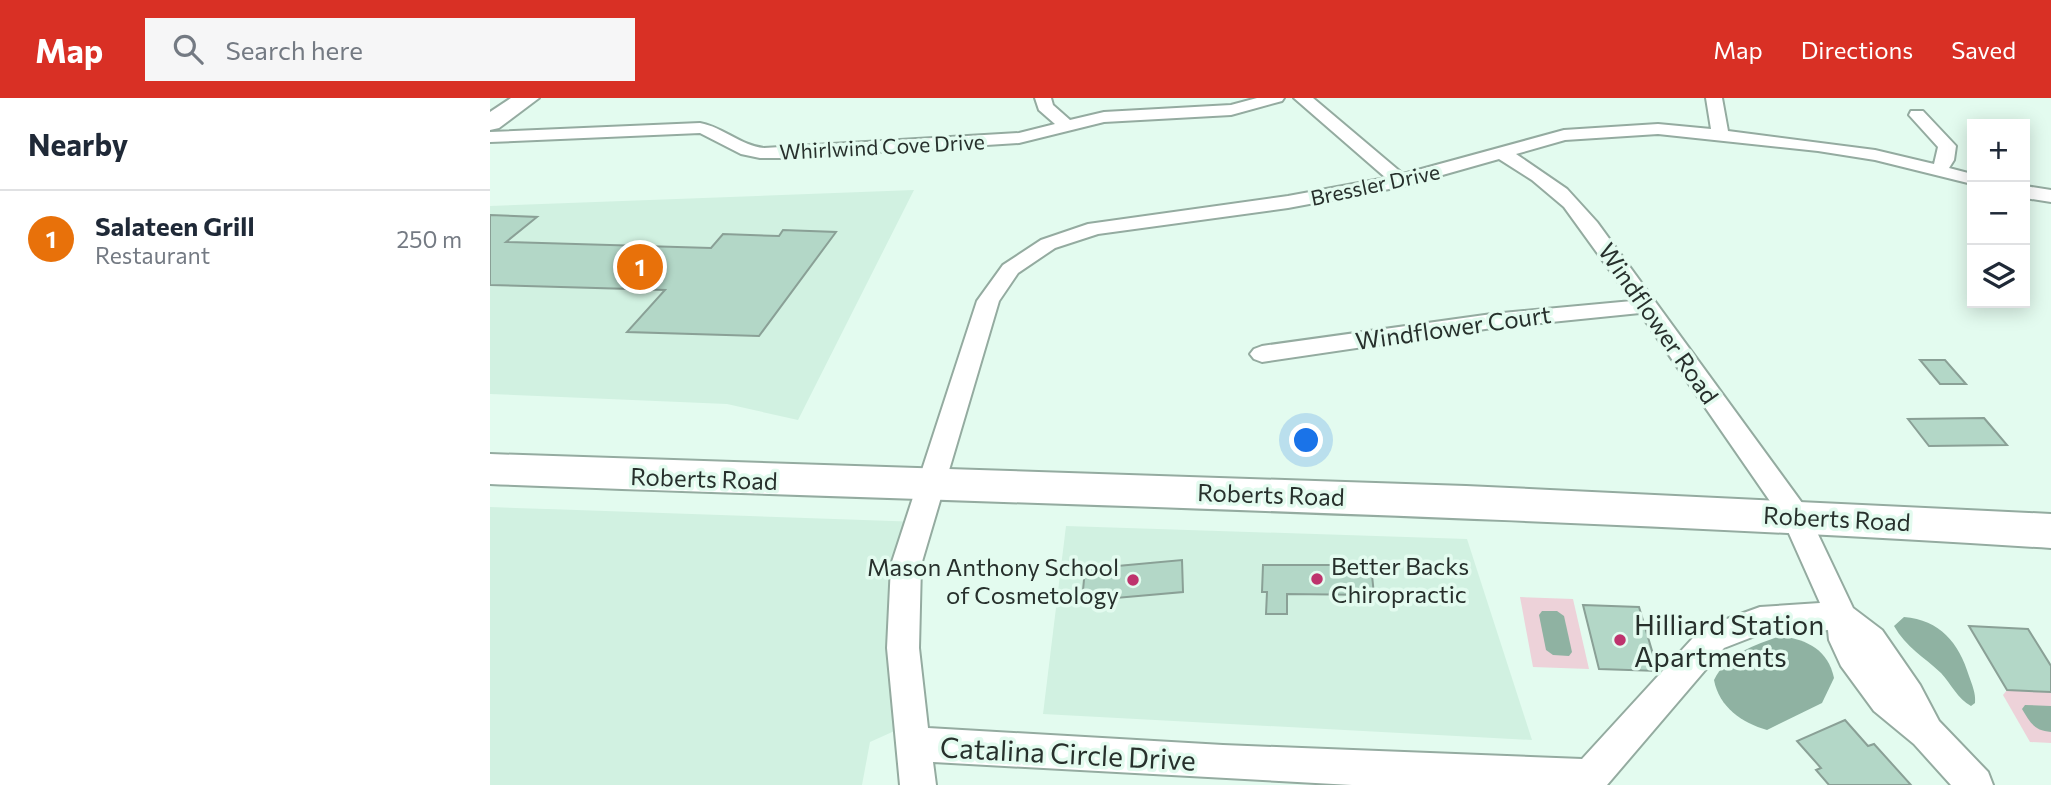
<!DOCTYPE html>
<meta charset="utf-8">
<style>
:root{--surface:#fff;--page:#f6f6f7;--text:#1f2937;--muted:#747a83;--line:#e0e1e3;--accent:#d93025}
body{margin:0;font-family:Commissioner,sans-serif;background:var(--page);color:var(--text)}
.controls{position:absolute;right:21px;top:21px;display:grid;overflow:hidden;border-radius:0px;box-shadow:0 4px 18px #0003}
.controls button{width:63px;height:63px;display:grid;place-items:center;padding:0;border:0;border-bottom:2px solid var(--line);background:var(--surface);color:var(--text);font:35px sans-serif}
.you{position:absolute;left:817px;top:343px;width:24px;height:24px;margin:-18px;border:5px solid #fff;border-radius:50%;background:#1a73e8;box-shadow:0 0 0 10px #1a73e833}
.badge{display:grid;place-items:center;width:46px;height:46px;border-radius:50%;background:var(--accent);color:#fff;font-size:23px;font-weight:700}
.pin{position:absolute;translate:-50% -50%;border:4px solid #fff;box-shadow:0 2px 7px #0006}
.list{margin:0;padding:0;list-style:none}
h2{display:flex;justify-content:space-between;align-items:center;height:91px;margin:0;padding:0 28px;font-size:30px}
h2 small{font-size:23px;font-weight:400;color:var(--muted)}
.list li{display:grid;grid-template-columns:46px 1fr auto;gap:21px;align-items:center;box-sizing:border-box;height:98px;padding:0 28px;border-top:2px solid var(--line)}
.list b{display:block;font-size:26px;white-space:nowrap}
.list p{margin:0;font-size:23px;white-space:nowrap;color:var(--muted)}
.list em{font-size:23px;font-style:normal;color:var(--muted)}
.icon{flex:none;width:38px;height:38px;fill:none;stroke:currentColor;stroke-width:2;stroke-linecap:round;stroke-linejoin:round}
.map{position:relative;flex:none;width:1561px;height:687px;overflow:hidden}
header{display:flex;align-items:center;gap:42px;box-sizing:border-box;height:98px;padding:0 35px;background:var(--accent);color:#fff}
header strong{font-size:33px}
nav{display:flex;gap:38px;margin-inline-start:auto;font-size:24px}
.search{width:490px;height:63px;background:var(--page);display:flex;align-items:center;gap:18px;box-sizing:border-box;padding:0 24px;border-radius:0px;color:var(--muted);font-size:26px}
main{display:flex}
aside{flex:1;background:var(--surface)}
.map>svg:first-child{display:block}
.built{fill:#d1f1e1}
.green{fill:#edd2d9}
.water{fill:#8fb2a2}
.building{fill:#b3d7c7;stroke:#8aa096;stroke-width:2}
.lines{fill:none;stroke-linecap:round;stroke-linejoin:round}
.minor-casing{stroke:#94aba0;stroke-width:4}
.primary-casing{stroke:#94aba0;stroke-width:4}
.minor{fill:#fff;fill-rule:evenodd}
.primary{fill:#fff;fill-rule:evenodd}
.poi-dot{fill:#be336d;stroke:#e3fbef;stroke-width:2.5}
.labels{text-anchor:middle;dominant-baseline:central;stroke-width:7;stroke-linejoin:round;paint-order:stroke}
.far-street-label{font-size:21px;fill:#27302c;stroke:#e3fbef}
.street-label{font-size:24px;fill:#27302c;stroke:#e3fbef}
.poi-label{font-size:24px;fill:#27302c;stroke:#e3fbef;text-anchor:start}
.near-poi-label{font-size:28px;fill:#27302c;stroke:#e3fbef;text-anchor:start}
.near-street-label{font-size:28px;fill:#27302c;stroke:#e3fbef}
</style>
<header>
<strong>Map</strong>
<div class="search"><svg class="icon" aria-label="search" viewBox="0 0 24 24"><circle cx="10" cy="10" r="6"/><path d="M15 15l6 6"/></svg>Search here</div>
<nav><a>Map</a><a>Directions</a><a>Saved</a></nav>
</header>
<main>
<aside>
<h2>Nearby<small></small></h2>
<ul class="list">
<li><span class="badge" style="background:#e8710a">1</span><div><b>Salateen Grill</b><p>Restaurant</p></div><em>250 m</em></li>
</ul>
</aside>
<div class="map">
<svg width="1561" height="687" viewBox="0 0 1561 687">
<rect width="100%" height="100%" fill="#e3fbef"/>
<g class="built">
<path d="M424,92L308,322L237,306L0,296V108Z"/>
<path d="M0,409L431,424L420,626L380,644L372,687H0Z"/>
<path d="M576,428L977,441L1042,642L553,616Z"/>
</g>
<g class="green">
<path d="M1030,499L1083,501L1099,571L1043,569Z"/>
<path d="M1517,592L1561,594V645L1540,644L1513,597Z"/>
</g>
<g class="water">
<path d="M1052,513H1067L1074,518L1082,554L1079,558L1063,557L1056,552L1049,517Z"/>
<path d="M1414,519C1450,522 1469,545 1479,578C1482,587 1486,595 1485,605L1481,608C1468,601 1461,586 1451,575C1434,559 1416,549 1404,528Z"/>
<path d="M1291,538C1318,542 1338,552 1344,580L1332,605L1277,632C1252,625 1229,609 1224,582C1236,557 1266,546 1291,538Z"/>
<path d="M1535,607L1561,608V634C1544,633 1540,624 1532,611Z"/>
</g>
<g class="building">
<path d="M0,117L47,119L16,144L221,150L233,136L289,138L293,132L346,134L269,238L137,234L175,192L0,187Z"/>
<path d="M1430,262H1455L1476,286H1450Z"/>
<path d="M1494,320L1517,347L1439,348L1418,321Z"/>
<path d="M692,462L693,494L592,503L595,471Z"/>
<path d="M773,467H881L884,497L797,496V516H776L777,494H772Z"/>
<path d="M1093,507L1149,509L1168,573L1109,571Z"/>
<path d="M1479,528L1538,531L1561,568V594L1517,592Z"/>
<path d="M1355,622L1378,648L1384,646L1421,687H1339L1326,672L1331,670L1307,643Z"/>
</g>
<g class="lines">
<g class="minor-casing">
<g id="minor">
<path d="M545,0H561L563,7L580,22L614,14L741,7L767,0H794L792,3L741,17L614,24L529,45L292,60H270L251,56L210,35L0,44V34L210,25C233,29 251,48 274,50L529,35L565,26L549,12Z"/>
<path d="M804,0H823L913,76L1074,32L1168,26L1221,31L1216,0H1232L1238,33L1385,52L1444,66L1448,49L1419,17L1421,13H1433L1466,48L1464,62L1459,70L1482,76V86L1385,62L1328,53L1168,36L1075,42L1026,56L1077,91L1107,124L1315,409L1363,510L1392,532L1430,587L1449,623L1498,674L1503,687H1461L1424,646L1384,613L1351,568L1339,542L1338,532L1270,536L1234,550L1117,687H862L443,664L446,687H410L397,550L401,467L487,203L513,167L551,142L598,126L798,98L896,80ZM1009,61L1042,82L1074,109L1142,203L1002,216L772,248L764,251L760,256L764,261L772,264L1002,230L1150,215L1293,422L1330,505L1270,509L1212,530L1092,661L733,647L438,630L429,550L431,467L509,203L528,175L565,150L608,136L798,110L910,89Z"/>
<path d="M1535,88L1561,92V104L1535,100Z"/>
</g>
</g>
<g class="primary-casing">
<g id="primary">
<path d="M21,0H49L9,30L0,32V14Z"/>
<path d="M0,356L976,388L1561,416V450C1041,417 520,406 0,386Z"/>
</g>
</g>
<use href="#minor" class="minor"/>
<use href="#primary" class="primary"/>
</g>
<g class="poi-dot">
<circle cx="827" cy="481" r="7"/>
<circle cx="643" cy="482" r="7"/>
<circle cx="1130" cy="542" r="7"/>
</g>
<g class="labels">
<g class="far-street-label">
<text transform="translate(392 48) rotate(-3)">Whirlwind Cove Drive</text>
<text transform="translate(885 86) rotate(-12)">Bressler Drive</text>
</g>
<g class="street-label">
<text transform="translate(1169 225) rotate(55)">Windflower Road</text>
<text transform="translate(963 229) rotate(-8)">Windflower Court</text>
<text transform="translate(214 380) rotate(2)">Roberts Road</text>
<text transform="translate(781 396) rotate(2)">Roberts Road</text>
<text transform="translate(1347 420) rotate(3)">Roberts Road</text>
</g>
<g class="poi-label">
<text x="841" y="467">Better Backs<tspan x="841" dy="28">Chiropractic</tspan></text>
<text x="629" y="468" text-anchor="end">Mason Anthony School<tspan x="629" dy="28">of Cosmetology</tspan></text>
</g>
<g class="near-poi-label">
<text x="1144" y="526">Hilliard Station<tspan x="1144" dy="32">Apartments</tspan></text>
</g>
<g class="near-street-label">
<text transform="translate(578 655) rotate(3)">Catalina Circle Drive</text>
</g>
</g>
</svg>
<div class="controls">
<button>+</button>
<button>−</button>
<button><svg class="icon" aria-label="layers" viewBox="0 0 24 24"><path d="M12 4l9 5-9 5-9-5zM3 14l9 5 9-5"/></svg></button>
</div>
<div class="you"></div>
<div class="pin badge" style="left:150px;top:169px;background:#e8710a">1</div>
</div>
</main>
